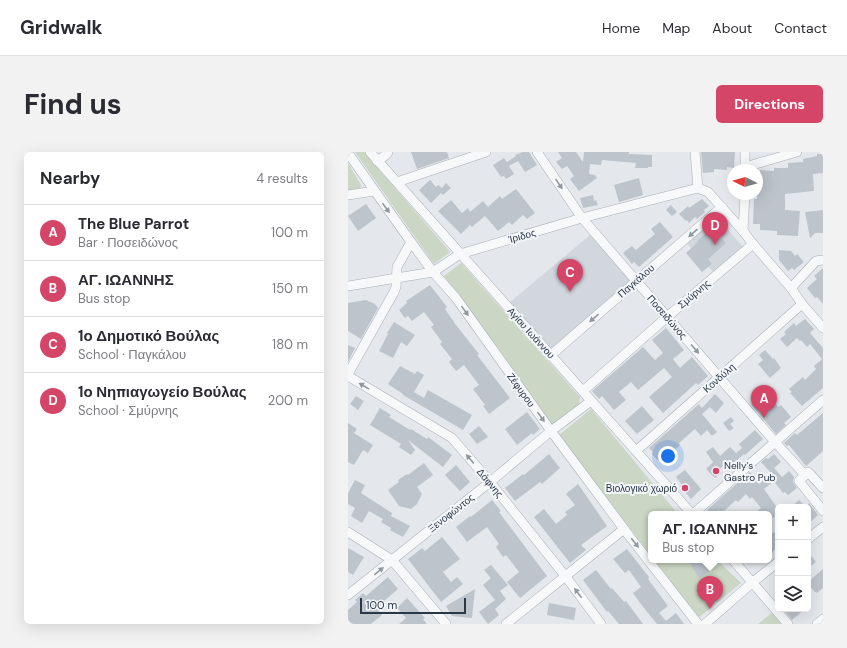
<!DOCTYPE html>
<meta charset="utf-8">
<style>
:root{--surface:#fff;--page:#f2f2f3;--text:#2b2b33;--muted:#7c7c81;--line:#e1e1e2;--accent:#d54568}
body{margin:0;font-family:"DM Sans",sans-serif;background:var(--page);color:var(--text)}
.controls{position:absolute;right:12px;bottom:12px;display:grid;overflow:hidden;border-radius:6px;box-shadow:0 4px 16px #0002}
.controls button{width:36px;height:36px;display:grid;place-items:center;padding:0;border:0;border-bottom:1px solid var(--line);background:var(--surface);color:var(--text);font:20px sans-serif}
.compass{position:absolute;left:379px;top:12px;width:36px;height:36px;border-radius:50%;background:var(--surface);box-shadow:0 4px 16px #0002;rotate:275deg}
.scale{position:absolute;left:12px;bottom:10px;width:106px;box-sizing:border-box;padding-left:4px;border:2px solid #2a3746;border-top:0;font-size:11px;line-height:14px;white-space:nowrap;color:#2a3746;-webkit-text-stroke:3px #f4f6f9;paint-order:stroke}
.you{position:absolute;left:320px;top:304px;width:14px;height:14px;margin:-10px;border:3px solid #fff;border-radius:50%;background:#1a73e8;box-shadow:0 0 0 6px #1a73e833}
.badge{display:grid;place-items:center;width:26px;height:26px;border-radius:50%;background:var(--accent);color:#fff;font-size:13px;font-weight:700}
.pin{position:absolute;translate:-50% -33px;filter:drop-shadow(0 1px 2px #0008)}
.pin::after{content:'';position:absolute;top:21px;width:14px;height:12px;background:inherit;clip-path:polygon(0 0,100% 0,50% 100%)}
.popup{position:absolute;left:300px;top:359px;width:124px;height:52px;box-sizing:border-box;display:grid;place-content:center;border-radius:6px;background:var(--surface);filter:drop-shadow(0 1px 3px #0005);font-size:13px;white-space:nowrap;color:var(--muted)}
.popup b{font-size:15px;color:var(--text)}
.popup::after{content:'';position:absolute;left:50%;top:100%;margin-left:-8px;border:8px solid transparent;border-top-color:var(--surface)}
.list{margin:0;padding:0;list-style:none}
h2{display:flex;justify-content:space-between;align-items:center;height:52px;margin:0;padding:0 16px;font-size:17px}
h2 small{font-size:13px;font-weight:400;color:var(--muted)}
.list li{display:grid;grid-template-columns:26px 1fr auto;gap:12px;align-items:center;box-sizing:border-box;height:56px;padding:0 16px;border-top:1px solid var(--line)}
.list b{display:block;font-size:15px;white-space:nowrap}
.list p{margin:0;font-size:13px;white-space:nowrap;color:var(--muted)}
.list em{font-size:13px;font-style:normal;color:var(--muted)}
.icon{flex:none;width:22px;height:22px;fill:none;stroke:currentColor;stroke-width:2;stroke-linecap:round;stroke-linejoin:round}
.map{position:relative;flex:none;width:475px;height:472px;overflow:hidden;border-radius:6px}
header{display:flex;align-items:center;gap:24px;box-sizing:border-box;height:56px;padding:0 20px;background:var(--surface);border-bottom:1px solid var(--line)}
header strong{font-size:19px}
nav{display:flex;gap:22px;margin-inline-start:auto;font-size:14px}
.intro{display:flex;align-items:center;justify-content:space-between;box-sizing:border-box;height:96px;padding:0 24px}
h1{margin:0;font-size:28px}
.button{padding:10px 18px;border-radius:6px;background:var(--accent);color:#fff;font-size:14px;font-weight:700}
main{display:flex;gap:24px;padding:0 24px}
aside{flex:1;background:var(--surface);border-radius:6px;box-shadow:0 4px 16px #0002}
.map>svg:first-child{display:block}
.built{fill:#d2d7de}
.green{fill:#cbd6c4}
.building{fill:#bdc4cc}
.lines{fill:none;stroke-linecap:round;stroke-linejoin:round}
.minor-casing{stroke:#a8afb7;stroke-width:10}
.minor{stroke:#f7f8fa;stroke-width:9}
.oneway{fill:#9098a0}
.poi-dot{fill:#d54568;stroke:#f4f6f9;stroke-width:1.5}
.labels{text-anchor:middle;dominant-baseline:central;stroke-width:4;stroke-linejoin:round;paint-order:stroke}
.street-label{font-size:10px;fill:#2a3746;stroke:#f4f6f9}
.poi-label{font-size:10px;fill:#2a3746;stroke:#f4f6f9;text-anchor:start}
</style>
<header>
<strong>Gridwalk</strong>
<nav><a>Home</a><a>Map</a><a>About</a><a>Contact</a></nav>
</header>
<div class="intro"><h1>Find us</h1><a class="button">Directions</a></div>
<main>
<aside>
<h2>Nearby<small>4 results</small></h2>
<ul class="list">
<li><span class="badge">A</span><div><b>The Blue Parrot</b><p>Bar · Ποσειδώνος</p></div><em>100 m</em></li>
<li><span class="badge">B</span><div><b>ΑΓ. ΙΩΑΝΝΗΣ</b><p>Bus stop</p></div><em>150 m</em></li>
<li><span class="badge">C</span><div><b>1ο Δημοτικό Βούλας</b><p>School · Παγκάλου</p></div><em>180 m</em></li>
<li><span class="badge">D</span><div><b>1ο Νηπιαγωγείο Βούλας</b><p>School · Σμύρνης</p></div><em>200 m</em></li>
</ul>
</aside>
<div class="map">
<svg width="475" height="472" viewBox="0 0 475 472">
<rect width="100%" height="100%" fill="#e4e8ec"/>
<g class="built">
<path d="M367,63L396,96L366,121L338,90Z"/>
<path d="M242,83L283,129L203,199L161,151Z"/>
</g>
<g class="green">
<path d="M7,0H16L102,100L86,112Z"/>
<path d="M0,11L13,33L12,37L0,39Z"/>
<path d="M113,111L232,245L231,253L204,273L96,124Z"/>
<path d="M243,257L330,362H303V404L211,283Z"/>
<path d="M306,408H369L393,431L350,466Z"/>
<path d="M424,461L433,472H410Z"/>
</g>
<g class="building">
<path d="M63,0H99L101,6L69,17Z"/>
<path d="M175,0H181L189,13L177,20L170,9L161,14L166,22L158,27L156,24L153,25L145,13L156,6L159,10L168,4L167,3Z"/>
<path d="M210,0H228L235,10L236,0H281V2L304,3V15H300V16H287L288,11L254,8L253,13L242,12L241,22L247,23L249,26L231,39L222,27L226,24L219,14L214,17L208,10L214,6Z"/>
<path d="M353,0H387L386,16L379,15V18L366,17V20L355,21Z"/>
<path d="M469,2H475V21L465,22L466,39L437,42V58L452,59L450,84L429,83V79L412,78V72H405L406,47H409V31L411,32L412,18L426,19V16H440V11L455,10V7L469,4Z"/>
<path d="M291,26L295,43L271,50L266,33Z"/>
<path d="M82,28L88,35L90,33L94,36L98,31L103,36L95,43L93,41L83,51L71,38Z"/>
<path d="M168,37L187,61L179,67L175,63L164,73L161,70L150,79L137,64L124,75L122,73L113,82L90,59L103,48L114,61L120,56L122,60L135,49L140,55L152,44L154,47Z"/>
<path d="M245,43L246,49L248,48L250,53L235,56L232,46Z"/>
<path d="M354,47L361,54L356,58L357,60L349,67L347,65L341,71L339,68L338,69L331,62L340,54L341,56Z"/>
<path d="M18,52L28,66L10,79L0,64Z"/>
<path d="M323,53L329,60L324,64L318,58Z"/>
<path d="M475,58V81H467L462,86L457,60Z"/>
<path d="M312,70L325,85L291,115L286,110L284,112L275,101L284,94L288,98L307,82L303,77Z"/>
<path d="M364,76L378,91L360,107L364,112L354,120L338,101L350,90L349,89Z"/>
<path d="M431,98L443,99L447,104L449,102L456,110L446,118L444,116L440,119L431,108Z"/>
<path d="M475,116V152L469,145L467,146L459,136L469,127L466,124Z"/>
<path d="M82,133L99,155L97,157L108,173L131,202L129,203L162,246L141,262L135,254L137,253L125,237L131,233L116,213L108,219L101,210L104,207L92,192L94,190L83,175L86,173L76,160L64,169L60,164L57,166L51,158L59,151L58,149Z"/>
<path d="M18,148L27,152L30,156L13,187L0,179V151Z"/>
<path d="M457,167L466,177L462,181L475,196V236L454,254L442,241L444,240L441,237L455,225L457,228L468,217L466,214L474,207L462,192L459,195L453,188L452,189L449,186L439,195L432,187L438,182L436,180L446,171L448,174Z"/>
<path d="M46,170L67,183L59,194L53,190L45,206L31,199L40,182L39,181Z"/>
<path d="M318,176L336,198L325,207L332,216L344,205L360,224L350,233L348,231L315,261L301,245L324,225L316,216L290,238L283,230L271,240L278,248L266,258L254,244L251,247L244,239L295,195L307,208L315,201L304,188Z"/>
<path d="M0,193L7,196L0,210Z"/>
<path d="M417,198L425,207L426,206L433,216L422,226L410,212L415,208L411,203Z"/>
<path d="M52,214L67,222L69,219L76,223L66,240L76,246L80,238L124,263L115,278L55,243V242L40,232Z"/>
<path d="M417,240L430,255L433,253L443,265L436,271L438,273L428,282L403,252L405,251L404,250Z"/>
<path d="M367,242L376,251L368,261L362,255L354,262L369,280L364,284L359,278L353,284L347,277L331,291L332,293L321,303L323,304L315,312L311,307L310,309L304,302L305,300L301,296L351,252L354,256Z"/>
<path d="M8,244L16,249L10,258L2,252Z"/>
<path d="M294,254L306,268L289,282L277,269Z"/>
<path d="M32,256L43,263L41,265L62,278L63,277L79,287L80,285L104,303L95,315L60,288L67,298L63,303L51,295L53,292L22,273Z"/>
<path d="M179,260L192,277L185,283L184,281L169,293L157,277Z"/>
<path d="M475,261V299L458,314L441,293L439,294L436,291L447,281L449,283Z"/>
<path d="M383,265L386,269L382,272L386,276L381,279L375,271Z"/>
<path d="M0,271L9,277L6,281L25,293L20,301L15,298L6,313L0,310Z"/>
<path d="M131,274L140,285L129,292L121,282Z"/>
<path d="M407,278L415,287L397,303L396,302L383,313L381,310L370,318L373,321L367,326L358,317L365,310L358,300L365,295L372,304L382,295L388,301L394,296L391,292Z"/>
<path d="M201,302L212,316L194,332L192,330L167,349L157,336L175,322L176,323Z"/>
<path d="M426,302L433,310L426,316L434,325L441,319L446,325L445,330L449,336L440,343L437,340L435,341L426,329L416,337L430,357V362L421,369V362H406L413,356L404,345L402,347L398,342L390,350L388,348L376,359L378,362H359L360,357L402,320L411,332L423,321L413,310L418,306L420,307Z"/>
<path d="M76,311L85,323L69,335L74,342L69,352L63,357L51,354L40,338L51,330L50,328L59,322L60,323Z"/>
<path d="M108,313L122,330L112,339L97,323Z"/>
<path d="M337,318L353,337L343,347L332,334L334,333L328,325Z"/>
<path d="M7,328L17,333L13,341L44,361L43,364L62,374L55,385L42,378L43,376L33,370L35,367L21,359L14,371L3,364L7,356L0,352V341Z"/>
<path d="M230,332L259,374L233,393L238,398L222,411L186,365L196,357L208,372L219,363L217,360L227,353L218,342Z"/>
<path d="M144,348L153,359L151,360L199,424L172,446L159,430L171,420L158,403L155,405L148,395L151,392L139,375L119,390L108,375L122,364L123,365Z"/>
<path d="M451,348L458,355H443Z"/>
<path d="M461,351L470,363L460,372V352Z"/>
<path d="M426,380L430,385V395L421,403V383Z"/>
<path d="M94,385L112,407L95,420L103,430L109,425L115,432L93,450L60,407L74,396L77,399Z"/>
<path d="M0,396L16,405L5,423L0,420Z"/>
<path d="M279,397L301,425L300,427L320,454L311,461L318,469L328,461L336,472H309L292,451L285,441L293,435L281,418L277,421L265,407Z"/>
<path d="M460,400L468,410L460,416Z"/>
<path d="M340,408H354L361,420L351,426Z"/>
<path d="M143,413L160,433L152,439L158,447L147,457L151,463L140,472L131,460L147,448L135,433L143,426L136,418Z"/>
<path d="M475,417V436L469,441L468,440H467L460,432V430Z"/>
<path d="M248,418L263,437L264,436L276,450L278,449L295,472H271L260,459L259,460L235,428Z"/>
<path d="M40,425L50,437L28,456L34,463L23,472H4L0,468V458L9,450L7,448L15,441L18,444Z"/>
<path d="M127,437L124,466L104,464L98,454Z"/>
<path d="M59,446L77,466L75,467L79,472H51L58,466L49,456Z"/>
<path d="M201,451L228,456L226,468L199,463Z"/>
<path d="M435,457H457L444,468Z"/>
</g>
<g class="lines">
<g class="minor-casing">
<g id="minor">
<path d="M22,0L344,362"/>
<path d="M189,0L234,66L427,290L457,323L460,320L475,336"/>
<path d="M347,0L350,36L360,40L395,79L405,92L443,136L454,152L475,176"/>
<path d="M397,0V18"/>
<path d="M0,1L63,90L85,120L108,146L203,279L282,385L350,472"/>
<path d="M29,9L38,3L40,0"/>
<path d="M397,15L449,0"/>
<path d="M49,30L138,0"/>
<path d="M0,43L26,39"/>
<path d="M395,79L397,42"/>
<path d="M0,134L85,120L112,102L234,66L350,36"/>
<path d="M443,136L468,109L475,108"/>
<path d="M203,203L374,55"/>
<path d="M0,222L46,140L48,135L49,115L63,90"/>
<path d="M0,224L104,286L142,330L218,425L253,472"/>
<path d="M235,239L319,165L405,92"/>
<path d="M288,299L454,152"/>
<path d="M457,323L451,329L475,359"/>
<path d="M345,362L475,248"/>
<path d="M0,380L44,408L98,472"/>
<path d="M460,387L475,375"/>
<path d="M385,408L440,472"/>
<path d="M0,443L142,330L203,279L243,249"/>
<path d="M158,472L276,377"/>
<path d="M357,472L405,430L430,410"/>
<path d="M469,472L475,467"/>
</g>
</g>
<use href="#minor" class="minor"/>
</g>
<defs><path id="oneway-solid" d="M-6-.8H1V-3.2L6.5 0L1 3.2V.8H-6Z"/></defs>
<g class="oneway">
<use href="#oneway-solid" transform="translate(211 32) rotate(56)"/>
<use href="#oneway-solid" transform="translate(38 56) rotate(54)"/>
<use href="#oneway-solid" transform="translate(345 81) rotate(139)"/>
<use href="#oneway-solid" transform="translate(117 159) rotate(54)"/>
<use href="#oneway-solid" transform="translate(246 166) rotate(139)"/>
<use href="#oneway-solid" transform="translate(347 197) rotate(49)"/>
<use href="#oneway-solid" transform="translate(16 234) rotate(-149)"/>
<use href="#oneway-solid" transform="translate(193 265) rotate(54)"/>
<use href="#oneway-solid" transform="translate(122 307) rotate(-130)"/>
<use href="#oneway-solid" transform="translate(287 391) rotate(52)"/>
<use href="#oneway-solid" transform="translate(31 419) rotate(-39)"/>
<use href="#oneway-solid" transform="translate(230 441) rotate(-127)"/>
</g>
<g class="poi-dot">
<circle cx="368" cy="319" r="4"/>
<circle cx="337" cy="336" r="4"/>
</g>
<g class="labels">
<g class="street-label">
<text transform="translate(174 84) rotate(-16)">Ίριδος</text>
<text transform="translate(288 129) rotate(-41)">Παγκάλου</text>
<text transform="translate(346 142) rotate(-40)">Σμύρνης</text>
<text transform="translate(319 165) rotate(49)">Ποσειδώνος</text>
<text transform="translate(183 181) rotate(48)">Αγίου Ιωάννου</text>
<text transform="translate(371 226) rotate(-41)">Κονδύλη</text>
<text transform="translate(173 238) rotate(54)">Ζέφυρου</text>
<text transform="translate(142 331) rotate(50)">Δάφνης</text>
<text transform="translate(103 361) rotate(-38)">Ξενοφώντος</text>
</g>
<g class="poi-label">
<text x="376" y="313">Nelly's<tspan x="376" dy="12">Gastro Pub</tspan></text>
<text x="329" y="336" text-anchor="end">Βιολογικό χωριό</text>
</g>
</g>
</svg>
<div class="controls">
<button>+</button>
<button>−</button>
<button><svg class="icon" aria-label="layers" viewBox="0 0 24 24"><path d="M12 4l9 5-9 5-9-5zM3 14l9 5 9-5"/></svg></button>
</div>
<svg class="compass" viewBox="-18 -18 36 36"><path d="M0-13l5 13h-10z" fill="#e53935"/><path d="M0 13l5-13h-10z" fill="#7c7c81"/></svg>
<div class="scale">100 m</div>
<div class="you"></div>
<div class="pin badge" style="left:416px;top:266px">A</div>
<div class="pin badge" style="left:362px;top:457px">B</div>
<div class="popup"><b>ΑΓ. ΙΩΑΝΝΗΣ</b>Bus stop</div>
<div class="pin badge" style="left:222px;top:140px">C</div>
<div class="pin badge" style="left:367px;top:93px">D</div>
</div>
</main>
